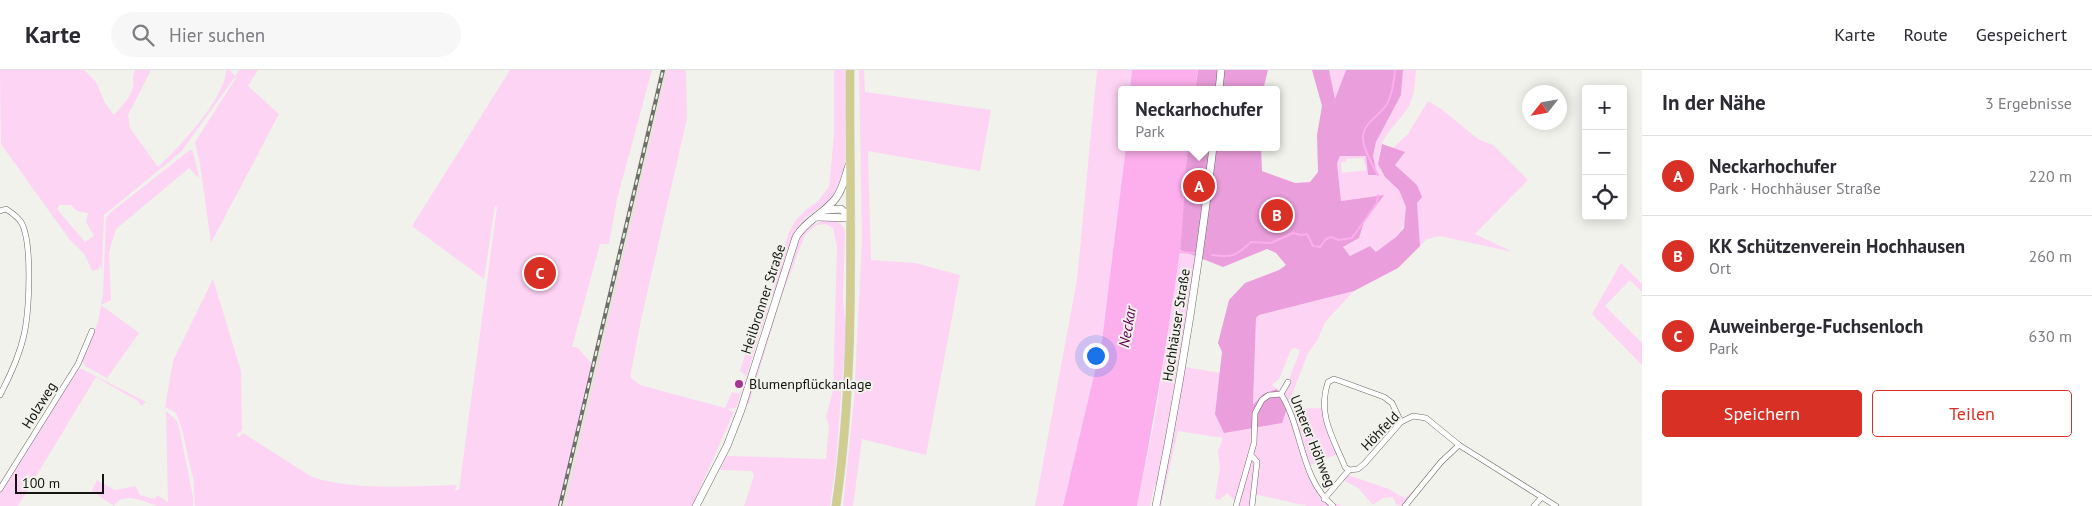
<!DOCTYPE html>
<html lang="de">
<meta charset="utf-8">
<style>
:root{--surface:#fff;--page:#f7f7f7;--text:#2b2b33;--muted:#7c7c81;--line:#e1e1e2;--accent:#d93025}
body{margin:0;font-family:"PT Sans",sans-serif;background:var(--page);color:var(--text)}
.controls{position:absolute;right:15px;top:15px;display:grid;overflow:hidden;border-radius:5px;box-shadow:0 2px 12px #0003}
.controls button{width:45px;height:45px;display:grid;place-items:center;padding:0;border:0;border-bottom:1px solid var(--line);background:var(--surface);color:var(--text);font:25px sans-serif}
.compass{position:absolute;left:1522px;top:15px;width:45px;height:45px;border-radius:50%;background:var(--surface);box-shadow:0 2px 12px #0003;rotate:239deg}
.scale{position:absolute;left:15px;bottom:12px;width:89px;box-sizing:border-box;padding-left:5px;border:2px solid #141412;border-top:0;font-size:14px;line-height:18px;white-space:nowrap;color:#141412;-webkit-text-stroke:4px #f2f2ec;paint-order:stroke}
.you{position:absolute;left:1095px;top:285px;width:18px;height:18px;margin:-12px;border:4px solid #fff;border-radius:50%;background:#1a73e8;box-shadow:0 0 0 8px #1a73e833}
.badge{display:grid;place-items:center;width:32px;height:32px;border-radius:50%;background:var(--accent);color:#fff;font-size:16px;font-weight:700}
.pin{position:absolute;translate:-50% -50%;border:2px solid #fff;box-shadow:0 1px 5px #0006}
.popup{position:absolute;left:1118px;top:16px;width:162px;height:65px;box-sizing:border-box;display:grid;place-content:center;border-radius:5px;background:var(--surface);filter:drop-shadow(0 1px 4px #0005);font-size:16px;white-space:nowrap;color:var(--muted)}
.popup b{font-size:19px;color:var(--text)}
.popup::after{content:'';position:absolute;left:50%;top:100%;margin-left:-10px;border:10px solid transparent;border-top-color:var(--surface)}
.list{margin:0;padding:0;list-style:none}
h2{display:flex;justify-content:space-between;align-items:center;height:65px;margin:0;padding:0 20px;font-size:21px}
h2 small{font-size:16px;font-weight:400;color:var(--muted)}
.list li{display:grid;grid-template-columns:32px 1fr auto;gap:15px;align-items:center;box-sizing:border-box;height:80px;padding:0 20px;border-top:1px solid var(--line)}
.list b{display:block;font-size:19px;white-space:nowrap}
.list p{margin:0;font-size:16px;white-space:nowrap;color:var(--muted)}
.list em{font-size:16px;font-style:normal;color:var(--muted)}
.actions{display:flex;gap:10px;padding:15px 20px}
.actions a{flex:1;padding:11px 0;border:1px solid var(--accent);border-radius:5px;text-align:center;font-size:18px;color:var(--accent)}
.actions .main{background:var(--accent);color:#fff}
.icon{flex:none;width:28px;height:28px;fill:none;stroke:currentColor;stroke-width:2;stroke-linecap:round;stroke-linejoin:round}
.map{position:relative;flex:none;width:1642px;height:436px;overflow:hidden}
header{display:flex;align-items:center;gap:30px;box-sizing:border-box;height:70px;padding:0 25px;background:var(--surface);border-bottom:1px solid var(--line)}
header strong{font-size:24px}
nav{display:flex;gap:28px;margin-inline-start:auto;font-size:18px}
.search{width:350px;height:45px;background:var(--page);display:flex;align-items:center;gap:12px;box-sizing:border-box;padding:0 18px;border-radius:28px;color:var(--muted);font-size:19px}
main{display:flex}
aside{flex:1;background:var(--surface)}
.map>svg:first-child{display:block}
.built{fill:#e5e5d8}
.green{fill:#fdd4f4;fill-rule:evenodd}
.forest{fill:#eb9edc}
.water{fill:#fcaeed}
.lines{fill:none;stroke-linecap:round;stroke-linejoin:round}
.stream{stroke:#fcaeed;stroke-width:2}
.street-casing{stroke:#696963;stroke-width:6}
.secondary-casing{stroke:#696963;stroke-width:8}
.primary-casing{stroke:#d0d0d0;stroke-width:9}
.street{stroke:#fff;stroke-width:5}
.secondary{stroke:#fff;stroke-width:7}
.primary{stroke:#d0cd90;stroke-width:8}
.rail-casing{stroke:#6d6d69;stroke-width:4}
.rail{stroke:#f2f2ec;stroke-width:2;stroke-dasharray:5.5;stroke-linecap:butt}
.poi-dot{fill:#a33594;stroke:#f2f2ec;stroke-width:2}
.labels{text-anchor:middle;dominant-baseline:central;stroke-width:4;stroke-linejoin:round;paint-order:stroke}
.street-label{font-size:14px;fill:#141412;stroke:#f2f2ec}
.poi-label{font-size:14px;fill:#141412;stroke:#f2f2ec;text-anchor:start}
.water-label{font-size:15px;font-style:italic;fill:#5e0054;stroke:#f2f2ec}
</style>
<header>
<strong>Karte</strong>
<div class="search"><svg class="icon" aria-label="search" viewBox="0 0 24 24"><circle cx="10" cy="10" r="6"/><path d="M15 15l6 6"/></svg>Hier suchen</div>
<nav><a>Karte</a><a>Route</a><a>Gespeichert</a></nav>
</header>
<main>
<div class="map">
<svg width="1642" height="436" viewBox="0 0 1642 436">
<rect width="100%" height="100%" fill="#f2f2ec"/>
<path class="built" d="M660,0H667L596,310L565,436H558Z"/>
<g class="green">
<path d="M0,0H84L96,12L105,33L114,45C121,37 131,27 133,17C134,11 132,6 135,0H151L128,45L130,58L158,97C179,78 226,27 226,0H230L235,6L239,0H258L248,16L279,44L211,173L200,94L195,72L236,8L235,7L181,82L104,145L102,199L99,195V199L92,201L85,185L69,169L1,74ZM59,135H71L77,141L88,143L86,152L94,166L85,172L57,139Z"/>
<path d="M510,0H652L617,129L609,174H600L572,277H577L592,294L558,436H195L193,405H192L182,359L176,343L165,337L173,291L213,209L241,301L242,360L236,366L239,367L243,363L312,407C355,421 411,416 457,415L455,420H459L497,137L495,136L484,209L412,156Z"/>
<path d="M667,0H686L687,48L641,250L630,307L640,315L725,338L732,322L739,324L746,306L740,301L748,275L770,233L736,338L727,339L734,342L692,436H565Z"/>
<path d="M834,0H845V90C843,109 840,126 823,137C815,141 807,145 801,153C786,172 782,202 775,225L772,226L788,164L796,150L808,138L817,132L829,117L834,65Z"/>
<path d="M859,0H864L865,22L991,40L980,101L868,81L871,190L915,193L960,205L926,385L862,369L853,436H843L854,330L862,171Z"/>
<path d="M1097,0H1132L1130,20H1122V77H1126L1125,89L1102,271L1063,436H1035L1077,210Z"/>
<path d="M1329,0H1346L1335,30L1329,1Z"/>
<path d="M1403,0H1416C1415,11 1415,23 1410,34C1403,48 1387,60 1382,74C1377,85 1378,98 1385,107C1389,112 1396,115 1399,120C1417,149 1400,167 1376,182L1370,176L1350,186L1343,177L1359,168L1364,152L1383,125L1341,131L1337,93L1340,86H1373L1376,72L1401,25ZM1363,88L1366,100L1342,103L1341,92H1346V89Z"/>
<path d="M1428,31L1440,38L1478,69L1493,75L1528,110L1475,164L1513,182L1440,166L1427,169L1420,176L1417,138V115L1395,95L1393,78L1408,64Z"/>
<path d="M190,80L193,81L199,108L189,98L116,159L109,182L111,230L101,235L139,263L107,308L85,296L82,291L98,252L103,224L106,148L110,143Z"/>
<path d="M826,150C835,150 843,152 845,162L843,229L846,260L836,393L830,436H744L754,406L752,401L720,400L727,386L826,389L829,356L826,347L833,321L837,177L833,158L826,154L816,155L805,165L781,228L749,334H747L801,164L808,156Z"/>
<path d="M1180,180L1197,187L1157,414L1154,417L1150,436H1137L1156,343Z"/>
<path d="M1621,193L1642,214V222L1630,210L1605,236L1642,273V295L1592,244Z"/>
<path d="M1354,221L1325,252L1317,271L1308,283L1288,335L1291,339L1323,338L1340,383L1308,396L1324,429L1342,436H1308L1254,424L1252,436H1236L1233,429L1227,423L1220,430L1215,428L1220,398L1218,381L1223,368L1178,361L1161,436H1159L1185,297L1220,303L1215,344L1253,359L1265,356L1288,312L1300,280L1294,278L1291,280L1279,309L1272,315L1277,319L1263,324L1253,337L1256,248L1259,245Z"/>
<path d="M77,299H82L146,332L141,336L138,331L96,307L18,436H0V419Z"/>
<path d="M166,341L177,351L179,357L193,427V436C184,436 165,436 157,436C145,432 123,420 114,436L92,421L97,410L115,420L135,416L140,425L155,429L157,425L168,432Z"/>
<path d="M1345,404L1389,419L1404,428L1420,417L1405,436L1396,435L1393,427L1383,428L1373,435L1358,418L1341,409Z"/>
</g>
<g class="forest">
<path d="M1198,0H1268L1263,20H1195Z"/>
<path d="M1312,0H1329L1335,29L1346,0H1403L1401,25L1376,72L1373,86L1377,105H1368L1366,86H1340L1337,93L1341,131L1384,125L1364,152L1359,168L1343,177L1350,186L1370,176L1376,182L1396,167L1404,158L1406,137L1399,120L1385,107L1378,94L1382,74L1405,82L1395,95L1417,115L1422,127L1417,133L1420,176L1398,198L1354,221L1259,245L1256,248L1253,335L1263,324L1277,319L1288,335L1282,353L1224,363L1215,344L1222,282L1218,273L1229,230L1245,213L1279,200L1286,195L1276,183L1267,179L1223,197L1180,180L1184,111L1188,77H1261L1262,101L1295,113L1310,112L1318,102L1317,65L1322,36Z"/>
</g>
<g class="water">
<path d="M1132,0H1198L1195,20H1130Z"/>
<path d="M1126,77H1188C1184,111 1184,146 1180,180C1168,266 1154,351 1137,436H1063L1102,271Z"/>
</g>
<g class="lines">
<g class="stream">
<path d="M1378,105C1372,94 1364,81 1363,69C1362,53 1380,46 1387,34C1392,25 1394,11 1395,0"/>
<path d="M1178,182L1195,183"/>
<path d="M1212,185C1232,188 1236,186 1251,172L1271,173L1293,163L1301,165L1307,164L1313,176L1320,177L1326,169L1331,167L1339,170L1352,168L1377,133L1378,125"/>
</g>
<g class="street-casing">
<g id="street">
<path d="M0,141L6,139C12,143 17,146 21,152C33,172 29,242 24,265C19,287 10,306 0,325"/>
<path d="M1281,324C1303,359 1300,408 1333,436"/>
<path d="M1281,324L1288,312"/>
<path d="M1251,385L1257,392L1252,436"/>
<path d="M1349,400L1345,397C1333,367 1317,345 1328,312L1334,309L1340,311L1384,327L1392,333L1401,352"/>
<path d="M0,419L78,294L92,261"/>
<path d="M1324,429L1349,400L1358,399L1365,393L1401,352L1413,346L1426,348L1459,375L1556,436"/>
<path d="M1236,436L1254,373L1255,343L1262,330L1269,325L1281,324"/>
<path d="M1405,436L1441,392L1459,375"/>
<path d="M1534,436L1542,427"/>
</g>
</g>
<g class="secondary-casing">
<g id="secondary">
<path d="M1219,20L1221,0"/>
<path d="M825,140L841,139L851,148"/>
<path d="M817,147L851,148"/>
<path d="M696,436L727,376L741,340L796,167C806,150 824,144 836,128C843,119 845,107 849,95"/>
<path d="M1156,436C1180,317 1199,198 1213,77"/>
</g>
</g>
<g class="primary-casing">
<path id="primary" d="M836,436C857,291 849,146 850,0"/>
</g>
<use href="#street" class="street"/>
<use href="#secondary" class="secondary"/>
<use href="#primary" class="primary"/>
<g class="rail-casing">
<path id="rail" d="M560,436L663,0"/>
</g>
<use href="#rail" class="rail"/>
</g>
<circle class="poi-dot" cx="739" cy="314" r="5"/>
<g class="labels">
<g class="street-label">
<text transform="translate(763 229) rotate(-72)">Heilbronner Straße</text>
<text transform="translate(1176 255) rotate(-81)">Hochhäuser Straße</text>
<text transform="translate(39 335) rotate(-58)">Holzweg</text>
<text transform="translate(1380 361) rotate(-46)">Höhfeld</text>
<text transform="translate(1313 371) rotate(68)">Unterer Höhweg</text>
</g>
<g class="poi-label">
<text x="749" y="314">Blumenpflückanlage</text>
</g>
<g class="water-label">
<text transform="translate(1127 257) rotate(-80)">Neckar</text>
</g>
</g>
</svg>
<div class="controls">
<button>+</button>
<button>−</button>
<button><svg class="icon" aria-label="locate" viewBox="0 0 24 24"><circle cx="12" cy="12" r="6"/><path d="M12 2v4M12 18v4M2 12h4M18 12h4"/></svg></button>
</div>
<svg class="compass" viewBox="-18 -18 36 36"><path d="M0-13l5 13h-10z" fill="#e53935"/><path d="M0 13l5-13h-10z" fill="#7c7c81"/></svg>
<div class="scale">100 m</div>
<div class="you"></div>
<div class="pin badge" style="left:1199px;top:116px">A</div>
<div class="popup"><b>Neckarhochufer</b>Park</div>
<div class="pin badge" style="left:1277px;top:145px">B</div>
<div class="pin badge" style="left:540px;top:203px">C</div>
</div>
<aside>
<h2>In der Nähe<small>3 Ergebnisse</small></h2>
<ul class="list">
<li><span class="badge">A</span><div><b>Neckarhochufer</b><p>Park · Hochhäuser Straße</p></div><em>220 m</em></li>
<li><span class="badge">B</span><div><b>KK Schützenverein Hochhausen</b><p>Ort</p></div><em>260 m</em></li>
<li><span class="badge">C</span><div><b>Auweinberge-Fuchsenloch</b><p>Park</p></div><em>630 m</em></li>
</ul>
<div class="actions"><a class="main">Speichern</a><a>Teilen</a></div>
</aside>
</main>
